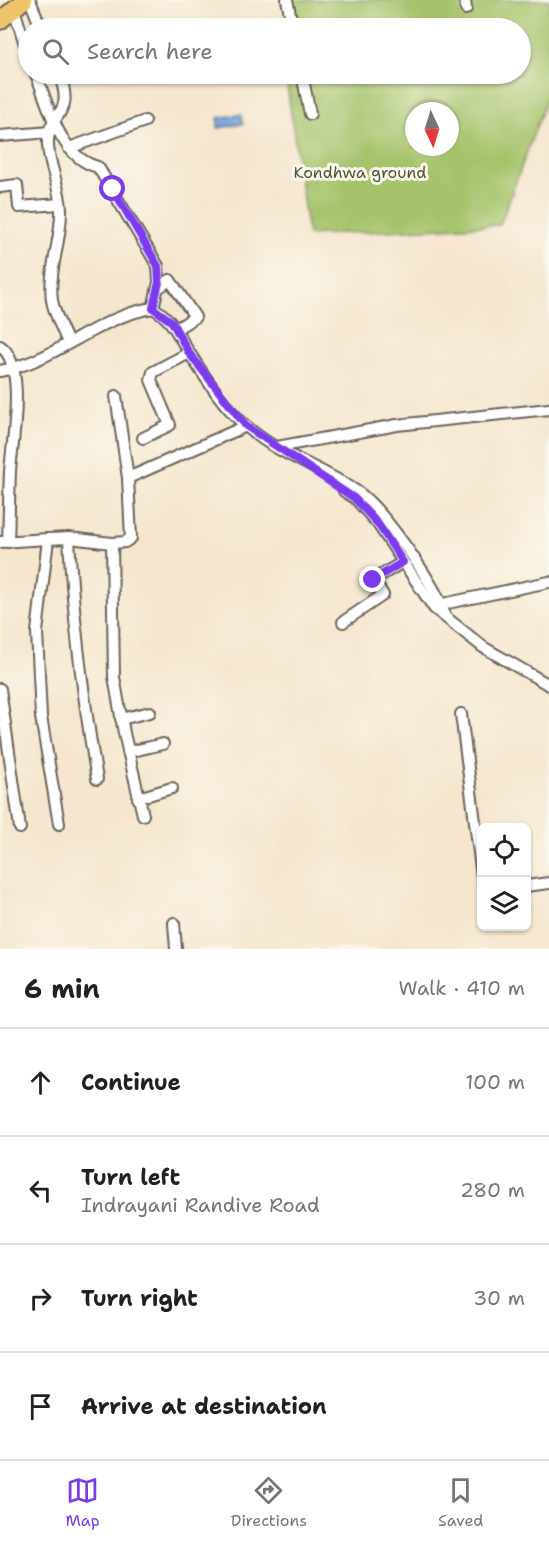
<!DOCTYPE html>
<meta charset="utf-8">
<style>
:root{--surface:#fff;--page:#f6f6f6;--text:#202124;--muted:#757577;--line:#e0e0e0;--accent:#7c3aed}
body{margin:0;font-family:"Shantell Sans",sans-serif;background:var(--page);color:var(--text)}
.controls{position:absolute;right:18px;bottom:18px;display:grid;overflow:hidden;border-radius:9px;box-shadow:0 2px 4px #0004}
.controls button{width:54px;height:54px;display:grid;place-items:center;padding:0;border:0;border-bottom:2px solid var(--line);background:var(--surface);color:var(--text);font:30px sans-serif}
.compass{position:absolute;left:405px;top:102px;width:54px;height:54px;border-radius:50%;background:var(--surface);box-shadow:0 2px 4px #0004;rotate:176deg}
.stop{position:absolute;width:18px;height:18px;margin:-14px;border:4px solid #7c3aed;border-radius:50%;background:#fff}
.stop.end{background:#7c3aed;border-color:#fff;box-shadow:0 2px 6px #0008}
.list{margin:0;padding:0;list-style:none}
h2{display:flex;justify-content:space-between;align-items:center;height:78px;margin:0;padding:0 24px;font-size:26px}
h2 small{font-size:20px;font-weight:400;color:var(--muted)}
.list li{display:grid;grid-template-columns:39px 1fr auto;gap:18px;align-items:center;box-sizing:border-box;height:108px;padding:0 24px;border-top:2px solid var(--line)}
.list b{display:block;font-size:22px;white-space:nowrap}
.list p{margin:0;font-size:20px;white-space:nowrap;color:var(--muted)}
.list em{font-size:20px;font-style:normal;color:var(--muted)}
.icon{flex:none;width:33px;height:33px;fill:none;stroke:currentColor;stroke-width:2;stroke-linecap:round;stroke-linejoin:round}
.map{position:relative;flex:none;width:549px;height:949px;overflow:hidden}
.search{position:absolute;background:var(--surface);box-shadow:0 2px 4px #0004;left:18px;right:18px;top:18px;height:66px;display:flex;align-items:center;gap:15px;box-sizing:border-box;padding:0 21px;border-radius:33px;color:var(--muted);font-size:22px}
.sheet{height:510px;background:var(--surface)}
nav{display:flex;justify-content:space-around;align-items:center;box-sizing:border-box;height:84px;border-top:2px solid var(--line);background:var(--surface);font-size:16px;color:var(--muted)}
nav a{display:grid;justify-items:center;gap:3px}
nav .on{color:var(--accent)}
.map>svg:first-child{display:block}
.green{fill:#a5c36a;stroke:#607043;stroke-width:1.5;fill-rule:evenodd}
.water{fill:#73a3dd;stroke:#48607c;stroke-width:1.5}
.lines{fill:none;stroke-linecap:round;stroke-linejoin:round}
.minor-casing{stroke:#68635a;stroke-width:14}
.highway-casing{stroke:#68635a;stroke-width:20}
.minor{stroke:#fff;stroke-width:10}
.highway{stroke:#efc469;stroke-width:16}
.route{stroke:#7c3aed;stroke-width:8}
.labels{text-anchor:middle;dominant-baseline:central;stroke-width:6;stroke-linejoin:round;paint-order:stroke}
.park-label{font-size:16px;fill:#4c5637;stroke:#fbf7ec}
</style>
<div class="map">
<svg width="549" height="949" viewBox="0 0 549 949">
<rect width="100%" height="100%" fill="#fbf7ec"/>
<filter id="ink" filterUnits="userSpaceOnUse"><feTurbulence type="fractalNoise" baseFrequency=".0167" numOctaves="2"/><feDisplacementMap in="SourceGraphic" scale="12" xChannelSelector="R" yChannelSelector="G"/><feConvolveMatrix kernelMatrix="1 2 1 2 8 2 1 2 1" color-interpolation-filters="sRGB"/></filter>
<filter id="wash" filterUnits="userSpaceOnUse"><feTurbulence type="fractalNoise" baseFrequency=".008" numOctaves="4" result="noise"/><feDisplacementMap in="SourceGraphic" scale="24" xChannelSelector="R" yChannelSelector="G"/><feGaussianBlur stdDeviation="1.35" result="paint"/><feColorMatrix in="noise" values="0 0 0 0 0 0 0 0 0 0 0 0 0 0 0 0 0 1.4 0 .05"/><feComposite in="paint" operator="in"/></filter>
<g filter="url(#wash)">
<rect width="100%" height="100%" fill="#f5e6ce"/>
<path class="green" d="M293,0H549V92L500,225L308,235L287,85L288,74H520V28H291ZM414,111H450V147H414Z"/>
<path class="water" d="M241,114L243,124L218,128V118Z"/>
</g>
<g filter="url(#ink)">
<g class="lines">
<g class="minor-casing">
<g id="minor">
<path d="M30,0L41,28"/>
<path d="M287,0L293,28"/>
<path d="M465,0L466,9"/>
<path d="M14,9L28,54"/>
<path d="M36,74C49,107 60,158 98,167L158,266L159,282L153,308"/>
<path d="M59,74C77,119 46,110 48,145C49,166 60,187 61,209C62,239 48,270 52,300C54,314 63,330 68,343"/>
<path d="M302,74L310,114"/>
<path d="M0,136L51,132"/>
<path d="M69,148L145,121"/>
<path d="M0,187L17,185L19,207L60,204"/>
<path d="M158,288L170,280L195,317L176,329"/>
<path d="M153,308C173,319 178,336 190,354C205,377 224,407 246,426C278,455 321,467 356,491C381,507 438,587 445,616"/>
<path d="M0,346C27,363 12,444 10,471C9,495 9,518 8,542"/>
<path d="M0,371C55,362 98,316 153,308"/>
<path d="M116,396L128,478"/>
<path d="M143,438L170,425L151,380L153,372L189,353"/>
<path d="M277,447L397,425L549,409"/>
<path d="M344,491L355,498L378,524L434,608L483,647L549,685"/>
<path d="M69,538C73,619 83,698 97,779"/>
<path d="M0,542L48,539"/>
<path d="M112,543L125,542L131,538L128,478L246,426"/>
<path d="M438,605L549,582"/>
<path d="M343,622L383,595L373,580L403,562"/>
<path d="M0,689L20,828"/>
<path d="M461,714L482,876"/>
<path d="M121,719L150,712"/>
<path d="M128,752L163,744"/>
<path d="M138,798L172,788"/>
<path d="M59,824L41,717L37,632L48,539L69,538L112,543L114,677L124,733L143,815"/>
<path d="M526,886L549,883"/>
<path d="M174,923L176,949"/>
</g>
</g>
<g class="highway-casing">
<path id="highway" d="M0,21L24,0"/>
</g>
<use href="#minor" class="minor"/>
<use href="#highway" class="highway"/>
</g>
</g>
<g class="lines" filter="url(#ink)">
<path class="route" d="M113,189L158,266L159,282L153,308L172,322L189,353L246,426L354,498L378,524L403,562L373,580"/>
</g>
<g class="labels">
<g class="park-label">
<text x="360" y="172">Kondhwa ground</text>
</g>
</g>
</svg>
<div class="controls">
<button><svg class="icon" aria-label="locate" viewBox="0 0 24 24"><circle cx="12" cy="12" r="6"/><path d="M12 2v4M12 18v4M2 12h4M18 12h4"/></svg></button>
<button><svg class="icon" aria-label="layers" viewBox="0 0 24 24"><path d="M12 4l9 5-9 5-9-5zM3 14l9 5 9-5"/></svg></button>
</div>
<svg class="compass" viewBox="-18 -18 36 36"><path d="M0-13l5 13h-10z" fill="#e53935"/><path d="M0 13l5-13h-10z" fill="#757577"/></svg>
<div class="stop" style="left:113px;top:189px"></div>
<div class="stop end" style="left:373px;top:580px"></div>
<div class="search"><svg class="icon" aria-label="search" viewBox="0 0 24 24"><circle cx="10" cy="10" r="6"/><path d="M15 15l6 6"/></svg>Search here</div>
</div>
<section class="sheet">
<h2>6 min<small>Walk · 410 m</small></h2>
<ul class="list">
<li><svg class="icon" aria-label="ahead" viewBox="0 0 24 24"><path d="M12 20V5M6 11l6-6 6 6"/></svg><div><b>Continue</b></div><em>100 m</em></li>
<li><svg class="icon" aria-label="left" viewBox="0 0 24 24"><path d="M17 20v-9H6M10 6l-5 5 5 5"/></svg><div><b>Turn left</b><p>Indrayani Randive Road</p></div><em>280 m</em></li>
<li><svg class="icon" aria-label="right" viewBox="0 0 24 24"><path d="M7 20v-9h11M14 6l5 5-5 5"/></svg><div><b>Turn right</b></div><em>30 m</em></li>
<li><svg class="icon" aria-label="arrive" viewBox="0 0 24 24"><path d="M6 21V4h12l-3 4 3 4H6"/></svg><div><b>Arrive at destination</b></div></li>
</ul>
</section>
<nav>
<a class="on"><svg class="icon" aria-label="map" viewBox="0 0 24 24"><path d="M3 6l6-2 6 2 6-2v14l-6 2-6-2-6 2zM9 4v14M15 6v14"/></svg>Map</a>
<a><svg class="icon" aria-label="directions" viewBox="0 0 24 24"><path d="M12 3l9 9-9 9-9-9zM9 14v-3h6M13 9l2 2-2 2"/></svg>Directions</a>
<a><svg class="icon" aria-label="saved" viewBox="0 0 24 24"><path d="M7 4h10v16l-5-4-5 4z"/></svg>Saved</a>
</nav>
